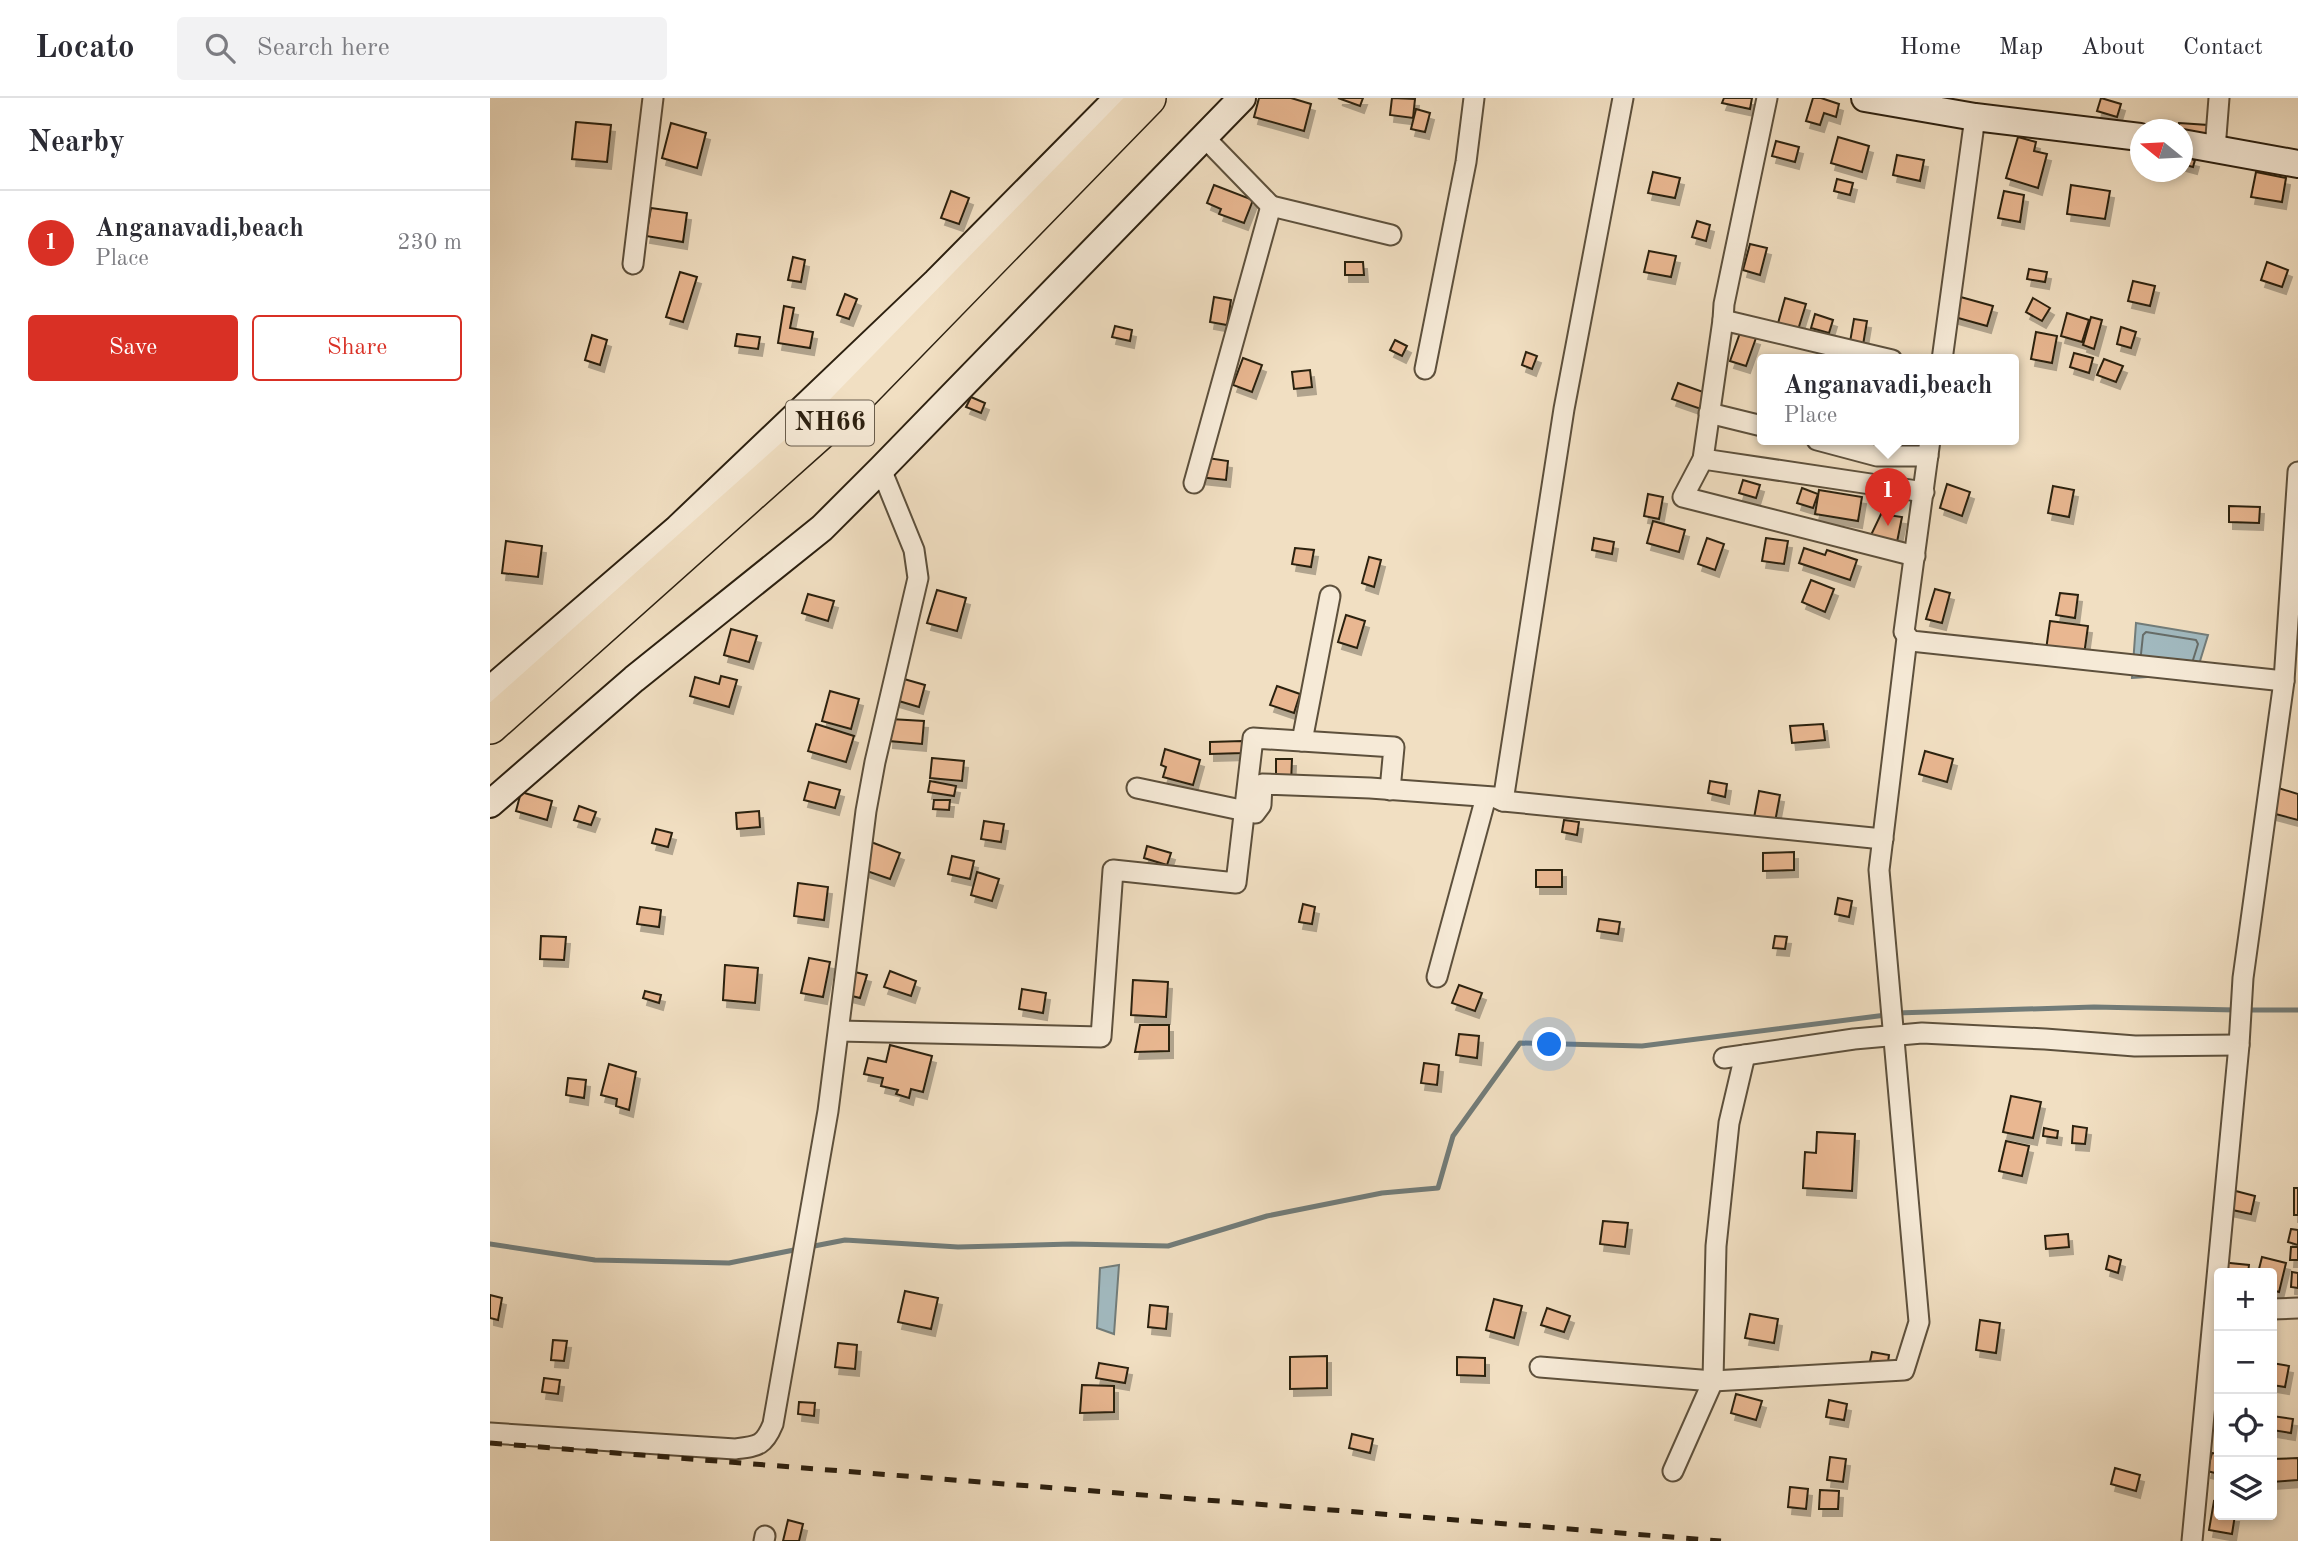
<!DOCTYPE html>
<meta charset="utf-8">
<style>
:root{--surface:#fff;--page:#f2f2f3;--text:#2b2b33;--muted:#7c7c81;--line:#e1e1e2;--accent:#d93025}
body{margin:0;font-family:"Old Standard TT",serif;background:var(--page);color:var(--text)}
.controls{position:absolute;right:21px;bottom:21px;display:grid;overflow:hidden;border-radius:7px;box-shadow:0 4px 10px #0003}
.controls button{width:63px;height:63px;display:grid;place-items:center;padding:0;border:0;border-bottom:2px solid var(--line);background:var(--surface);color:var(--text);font:35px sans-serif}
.compass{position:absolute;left:1640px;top:21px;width:63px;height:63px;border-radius:50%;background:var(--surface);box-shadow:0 4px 10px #0003;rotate:288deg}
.you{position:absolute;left:1060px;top:947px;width:24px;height:24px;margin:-18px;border:5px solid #fff;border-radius:50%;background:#1a73e8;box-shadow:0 0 0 10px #1a73e833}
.badge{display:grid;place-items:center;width:46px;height:46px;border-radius:50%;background:var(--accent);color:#fff;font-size:23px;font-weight:700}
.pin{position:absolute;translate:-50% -58px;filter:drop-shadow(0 2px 4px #0008)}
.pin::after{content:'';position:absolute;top:37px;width:24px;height:21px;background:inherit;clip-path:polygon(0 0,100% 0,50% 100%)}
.popup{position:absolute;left:1267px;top:256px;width:262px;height:91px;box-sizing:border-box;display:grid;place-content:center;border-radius:7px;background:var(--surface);filter:drop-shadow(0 2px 5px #0005);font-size:23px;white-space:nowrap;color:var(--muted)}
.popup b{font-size:26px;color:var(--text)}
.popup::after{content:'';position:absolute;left:50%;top:100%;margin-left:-14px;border:14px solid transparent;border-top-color:var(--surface)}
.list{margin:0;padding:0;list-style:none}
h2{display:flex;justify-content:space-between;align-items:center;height:91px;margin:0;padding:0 28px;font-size:30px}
h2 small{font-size:23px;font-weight:400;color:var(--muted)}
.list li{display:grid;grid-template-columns:46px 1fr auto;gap:21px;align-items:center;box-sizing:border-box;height:105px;padding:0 28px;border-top:2px solid var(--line)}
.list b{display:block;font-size:26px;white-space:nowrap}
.list p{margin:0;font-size:23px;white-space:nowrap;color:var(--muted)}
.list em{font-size:23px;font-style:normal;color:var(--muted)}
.actions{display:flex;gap:14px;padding:21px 28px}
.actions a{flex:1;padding:16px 0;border:2px solid var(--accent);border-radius:7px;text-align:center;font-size:24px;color:var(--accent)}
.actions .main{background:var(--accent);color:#fff}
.icon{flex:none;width:38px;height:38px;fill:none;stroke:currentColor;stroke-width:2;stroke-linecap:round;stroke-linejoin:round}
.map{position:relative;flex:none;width:1808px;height:1443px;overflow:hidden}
header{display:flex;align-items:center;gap:42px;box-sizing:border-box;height:98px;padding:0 35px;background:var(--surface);border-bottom:2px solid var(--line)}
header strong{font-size:33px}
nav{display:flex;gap:38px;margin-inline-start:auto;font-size:24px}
.search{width:490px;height:63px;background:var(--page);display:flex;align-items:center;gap:18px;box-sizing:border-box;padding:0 24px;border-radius:7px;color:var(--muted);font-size:26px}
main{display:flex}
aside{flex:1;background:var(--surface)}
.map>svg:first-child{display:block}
.water{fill:#a1b9bf;stroke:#727c79;stroke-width:2}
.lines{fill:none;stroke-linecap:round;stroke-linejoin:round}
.shore{stroke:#666c68;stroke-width:2}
.stream{stroke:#727c79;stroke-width:5}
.building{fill:#e9b791;stroke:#2c2010;stroke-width:2;filter:url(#shadow)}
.street-casing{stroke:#5d503c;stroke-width:23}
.secondary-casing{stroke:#2c2010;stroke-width:30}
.highway-casing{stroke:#2c2010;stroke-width:38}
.street{stroke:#f6ead7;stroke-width:19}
.secondary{stroke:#f6ead7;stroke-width:26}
.highway{stroke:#f1dfc2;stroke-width:35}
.rail{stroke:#2c2010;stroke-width:5;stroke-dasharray:12 12;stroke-linecap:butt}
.labels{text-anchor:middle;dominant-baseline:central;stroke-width:5;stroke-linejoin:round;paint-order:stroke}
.shield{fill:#f6ead7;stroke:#695d4c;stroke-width:2}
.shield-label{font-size:26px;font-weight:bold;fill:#2c2010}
</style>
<header>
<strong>Locato</strong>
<div class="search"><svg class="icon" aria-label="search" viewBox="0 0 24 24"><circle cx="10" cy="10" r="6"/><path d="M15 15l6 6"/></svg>Search here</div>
<nav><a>Home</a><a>Map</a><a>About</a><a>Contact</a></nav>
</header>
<main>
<aside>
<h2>Nearby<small></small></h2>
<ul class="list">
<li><span class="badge">1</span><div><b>Anganavadi,beach</b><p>Place</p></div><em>230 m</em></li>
</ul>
<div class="actions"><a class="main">Save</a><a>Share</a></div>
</aside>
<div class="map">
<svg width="1808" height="1443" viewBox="0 0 1808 1443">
<defs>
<filter id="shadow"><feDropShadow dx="4" dy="7" stdDeviation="0" flood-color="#0004"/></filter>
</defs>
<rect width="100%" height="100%" fill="#f1dfc2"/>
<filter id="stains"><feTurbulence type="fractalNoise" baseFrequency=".00286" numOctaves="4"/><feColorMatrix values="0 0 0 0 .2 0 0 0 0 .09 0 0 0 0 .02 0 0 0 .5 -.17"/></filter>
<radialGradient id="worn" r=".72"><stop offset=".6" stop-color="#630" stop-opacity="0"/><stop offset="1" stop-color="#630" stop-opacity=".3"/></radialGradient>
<g class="water">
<path d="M1646,525L1718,537L1706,576L1642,580Z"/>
<path d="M629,1167L624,1236L607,1230L610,1170Z"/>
</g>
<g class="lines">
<path class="shore" d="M1651,556L1653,537L1656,534L1706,542L1708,546L1703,562"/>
<g class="stream">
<path d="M1756,912H1808"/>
<path d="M1406,915L1604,909L1746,912"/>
<path d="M0,1146L105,1162L239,1165L309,1151"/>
<path d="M319,1149L355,1142L468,1149L582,1146L678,1148L777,1118L892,1095L948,1090L963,1038L1030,945L1152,948L1396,917"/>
</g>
</g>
<g class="building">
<path d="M769,0H801L821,6L814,33L764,19Z"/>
<path d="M848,0H873L870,8Z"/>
<path d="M902,0L925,1L923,20L900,17Z"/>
<path d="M1234,0H1262L1260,11L1232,5Z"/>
<path d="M1323,0H1331L1349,6L1346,19L1334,15L1330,27L1316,23Z"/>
<path d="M1611,0L1631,6L1627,19L1607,13Z"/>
<path d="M926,11L940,15L935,34L921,31Z"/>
<path d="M86,24L121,27L117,64L82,61Z"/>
<path d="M181,25L216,35L207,70L172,60Z"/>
<path d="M1689,25L1718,27L1717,43L1692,41V32H1689Z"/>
<path d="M1348,39L1379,48L1372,74L1341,65Z"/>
<path d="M1528,39L1546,44L1544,53L1557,56L1548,90L1516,80Z"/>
<path d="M1286,43L1309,49L1305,64L1282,58Z"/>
<path d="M1407,57L1434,62L1430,83L1403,77Z"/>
<path d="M1692,59L1705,62L1703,69L1692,66Z"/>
<path d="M1163,74L1190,80L1185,100L1158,95Z"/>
<path d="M1766,74L1796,80L1792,104L1761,99Z"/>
<path d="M1347,81L1363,85L1360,97L1344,93Z"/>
<path d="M724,87L763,102L754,125L729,116L731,111L717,105Z"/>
<path d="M1581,87L1620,93L1615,121L1577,116Z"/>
<path d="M461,93L479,100L469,126L451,120Z"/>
<path d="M1514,93L1534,97L1530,124L1508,120Z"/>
<path d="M161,110L197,115L193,144L156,138Z"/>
<path d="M1207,123L1220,127L1216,143L1202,139Z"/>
<path d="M1260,146L1277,150L1270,177L1253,172Z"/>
<path d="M1159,153L1186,158L1181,179L1154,174Z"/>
<path d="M303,159L315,162L311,184L298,182Z"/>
<path d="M855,164H873L874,177H855Z"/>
<path d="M1777,164L1798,172L1792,189L1771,182Z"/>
<path d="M1539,171L1557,174L1555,184L1537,181Z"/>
<path d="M190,174L207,179L193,224L176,219Z"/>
<path d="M1643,183L1665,188L1660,208L1638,203Z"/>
<path d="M355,196L367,201L359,221L347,217Z"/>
<path d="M1467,198L1503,208L1497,228L1461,218Z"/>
<path d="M724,199L741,202L737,227L720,224Z"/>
<path d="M1295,200L1316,206L1307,235L1287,229Z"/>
<path d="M1543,200L1560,210L1552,223L1536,214Z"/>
<path d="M294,208L304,210L300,230L323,234L320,250L288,245Z"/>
<path d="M1577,215L1599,222L1592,244L1571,238Z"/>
<path d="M1325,216L1343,222L1339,235L1321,230Z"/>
<path d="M1601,219L1612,222L1604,251L1593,247Z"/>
<path d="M1364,221L1377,223L1373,247L1360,244Z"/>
<path d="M625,228L642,232L640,243L622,239Z"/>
<path d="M1631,229L1646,234L1641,250L1627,246Z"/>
<path d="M1546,234L1567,238L1562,265L1541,261Z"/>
<path d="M1250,235L1266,240L1256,268L1240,263Z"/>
<path d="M247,236L270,239L268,251L245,248Z"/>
<path d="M102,237L117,242L110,267L95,262Z"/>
<path d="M905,242L917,248L912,258L900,252Z"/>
<path d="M1036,254L1047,258L1042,271L1032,267Z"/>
<path d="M1584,255L1603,260L1599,275L1580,269Z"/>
<path d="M753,260L772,267L762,294L743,287Z"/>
<path d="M1614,261L1633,268L1626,284L1607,277Z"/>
<path d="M820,272L822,289L804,291L802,274Z"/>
<path d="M1188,285L1216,295L1211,311L1182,301Z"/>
<path d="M481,299L495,305L491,315L476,309Z"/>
<path d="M711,359L738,363L736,382L709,379Z"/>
<path d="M1253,382L1270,387L1266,400L1249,395Z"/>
<path d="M1457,386L1480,394L1472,418L1450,410Z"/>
<path d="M1563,388L1584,392L1579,419L1558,415Z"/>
<path d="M1312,390L1328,396L1323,410L1307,405Z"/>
<path d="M1329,392L1372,399L1368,423L1325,416Z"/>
<path d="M1158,396L1173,399L1169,421L1154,418Z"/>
<path d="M1739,408L1770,409L1769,425L1739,424Z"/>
<path d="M1391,416L1412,419L1407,444L1381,437Z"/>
<path d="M1163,423L1195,432L1189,454L1157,445Z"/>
<path d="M1104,440L1124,444L1122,456L1102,452Z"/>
<path d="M1217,440L1234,446L1225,472L1208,466Z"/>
<path d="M1276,440L1298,443L1294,466L1272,463Z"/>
<path d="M16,443L52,448L48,479L12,475Z"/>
<path d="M805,450L824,452L821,469L802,466Z"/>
<path d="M1314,450L1335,457L1337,452L1367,462L1360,482L1309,465Z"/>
<path d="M879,459L891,462L884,489L872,485Z"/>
<path d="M1321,482L1344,491L1335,514L1312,504Z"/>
<path d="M1445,491L1460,495L1452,525L1436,521Z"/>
<path d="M447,492L476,500L467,533L437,525Z"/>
<path d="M1570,495L1588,497L1585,520L1566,517Z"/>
<path d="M318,496L344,503L338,523L312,515Z"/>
<path d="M856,517L875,523L867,550L848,544Z"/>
<path d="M1560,523L1598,528L1594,557L1556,552Z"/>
<path d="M241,531L267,538L259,564L234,557Z"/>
<path d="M231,578L247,582L239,609L200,598L205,579L229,586Z"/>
<path d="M407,579L435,587L429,609L402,601Z"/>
<path d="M787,588L810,596L804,615L780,607Z"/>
<path d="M340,593L369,601L361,631L332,623Z"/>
<path d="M400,621L434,623L432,646L399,643Z"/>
<path d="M326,626L364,638L356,664L318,653Z"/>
<path d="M1333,626L1335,642L1302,645L1300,628Z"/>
<path d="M752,643L753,655L720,656V644Z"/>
<path d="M675,651L710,662L703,687L673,679L676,669L671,667Z"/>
<path d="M1435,653L1463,661L1457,684L1429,676Z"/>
<path d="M442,660L474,663L472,683L440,680Z"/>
<path d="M786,661H802L801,685L786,684Z"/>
<path d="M440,683L466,688L464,698L438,694Z"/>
<path d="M1220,683L1237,686L1235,699L1218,695Z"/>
<path d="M319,684L350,692L345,710L314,702Z"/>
<path d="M1785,689L1808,696V722L1778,714Z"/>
<path d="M1269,693L1290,697L1285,724L1264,720Z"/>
<path d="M31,694L62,703L57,722L26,713Z"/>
<path d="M444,702H460L459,712L443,711Z"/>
<path d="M89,708L106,714L101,727L84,722Z"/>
<path d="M269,713L270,729L247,731L246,715Z"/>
<path d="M1074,722L1089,724L1087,737L1072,734Z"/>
<path d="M494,723L514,726L511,744L491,741Z"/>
<path d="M166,731L182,735L178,749L162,745Z"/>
<path d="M381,744L410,755L400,781L371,771Z"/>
<path d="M657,748L681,755L677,767L654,760Z"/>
<path d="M1304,754V772L1273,773V755Z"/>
<path d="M462,758L484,763L480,781L458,776Z"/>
<rect x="1046" y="772" width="26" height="17"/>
<path d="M487,774L509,781L502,803L481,797Z"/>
<path d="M308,785L338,789L334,822L304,818Z"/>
<path d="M1348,800L1362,803L1359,819L1345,816Z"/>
<path d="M813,806L825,809L822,826L809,824Z"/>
<path d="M150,809L171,812L169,829L147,826Z"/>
<path d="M1109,821L1130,824L1128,836L1107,833Z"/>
<path d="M51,838L76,839L74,862L50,861Z"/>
<path d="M1285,838L1297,839L1295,851L1283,850Z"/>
<path d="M319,860L340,864L333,899L311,895Z"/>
<path d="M235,867L268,870L265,905L233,902Z"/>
<path d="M361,873L377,877L370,900L354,896Z"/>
<path d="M400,873L426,883L421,898L394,889Z"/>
<path d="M643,882L678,884L676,919L641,917Z"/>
<path d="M969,887L992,895L985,913L962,905Z"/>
<path d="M532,891L556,895L553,915L529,911Z"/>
<path d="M155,893L171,897L169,905L153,900Z"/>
<path d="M650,927H679V953L645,954Z"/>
<path d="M969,936L989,938L987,960L966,957Z"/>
<path d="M400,947L442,958L433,994L421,991L419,1000L406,996L408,992L391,988L393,980L374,976L378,960L396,964Z"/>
<path d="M934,965L949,967L947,987L931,985Z"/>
<path d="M119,966L146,974L139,1012L126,1008L127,1001L111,997Z"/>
<path d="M78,980L96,982L94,1000L76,997Z"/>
<path d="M1521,998L1551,1004L1543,1040L1513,1034Z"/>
<path d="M1583,1028L1597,1030L1595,1046L1582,1045Z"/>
<path d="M1554,1030L1568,1033L1567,1040L1553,1038Z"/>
<path d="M1327,1034L1365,1036L1362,1093L1313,1090L1315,1054L1326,1055Z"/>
<path d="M1516,1043L1539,1048L1532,1078L1509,1073Z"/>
<rect x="1804" y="1090" width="4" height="27"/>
<path d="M1738,1091L1765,1098L1761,1116L1733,1110Z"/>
<path d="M1113,1123L1138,1125L1135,1149L1110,1146Z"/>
<path d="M1801,1131L1808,1132V1147L1798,1144Z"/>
<path d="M1578,1136L1579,1149L1556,1151L1555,1138Z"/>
<path d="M1801,1149H1808V1162H1800Z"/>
<path d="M1619,1158L1631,1162L1628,1175L1616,1171Z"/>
<path d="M1772,1159L1796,1165L1789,1194L1782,1192V1175H1768Z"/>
<path d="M1730,1164L1759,1167L1758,1175H1729Z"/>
<path d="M1802,1174L1808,1175V1190L1801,1189Z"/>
<path d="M415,1193L448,1200L441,1231L408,1224Z"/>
<path d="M0,1197L12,1200L8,1222L0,1220Z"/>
<path d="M1004,1201L1032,1208L1024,1240L996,1232Z"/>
<path d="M660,1207L678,1209L676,1231L658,1229Z"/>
<path d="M1057,1210L1080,1218L1074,1234L1051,1227Z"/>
<path d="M1260,1216L1288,1221L1284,1245L1255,1240Z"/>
<path d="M1490,1222L1510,1225L1506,1255L1486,1252Z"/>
<path d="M63,1242L77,1243L74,1263L61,1262Z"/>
<path d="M348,1245L367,1247L365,1271L345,1269Z"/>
<path d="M1382,1254L1399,1257L1397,1271L1379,1268Z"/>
<path d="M837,1258V1290L800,1291V1259Z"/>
<path d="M967,1259L995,1260V1278L967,1277Z"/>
<path d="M609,1265L638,1270L635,1285L606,1280Z"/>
<path d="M1782,1265L1799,1268L1795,1289L1782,1287Z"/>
<path d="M54,1280L70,1282L68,1296L52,1294Z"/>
<path d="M592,1287L624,1288V1314L590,1315Z"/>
<path d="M1246,1296L1272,1303L1266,1322L1241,1315Z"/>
<path d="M1339,1302L1357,1306L1354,1322L1336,1319Z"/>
<path d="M309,1304L325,1305L324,1318L308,1316Z"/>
<path d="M1782,1318L1803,1321L1801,1335L1782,1332Z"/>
<path d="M862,1336L883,1341L880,1355L859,1350Z"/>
<path d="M1722,1355L1729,1356V1376L1717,1373Z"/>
<path d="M1340,1359L1356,1361L1353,1384L1337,1382Z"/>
<path d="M1808,1360V1382L1782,1384V1361Z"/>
<path d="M1625,1370L1650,1377L1646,1393L1621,1386Z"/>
<path d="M1300,1389L1318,1391L1316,1411L1298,1409Z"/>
<path d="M1330,1392L1349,1393L1348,1411H1329Z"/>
<path d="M1724,1403L1729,1404V1417H1745L1742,1436L1719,1432Z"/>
<path d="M298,1422L313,1426L309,1443H293Z"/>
</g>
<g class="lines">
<g class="street-casing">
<g id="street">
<path d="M714,39L781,108"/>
<path d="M1725,51L1729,0"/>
<path d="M143,166L163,0"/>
<path d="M1233,222L1234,206L1277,0"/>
<path d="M1402,262L1233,222L1213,361L1193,399L1425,458"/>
<path d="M1452,262L1485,19"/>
<path d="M935,271L976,64L984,0"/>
<path d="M1219,315L1272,328"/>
<path d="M1327,342L1387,358H1438"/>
<path d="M1440,342L1414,534L1421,543L1794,583"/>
<path d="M1213,361L1434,394"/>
<path d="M704,385L781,108L901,137"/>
<path d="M812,643L840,498"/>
<path d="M647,690L765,715L771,707L772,686L880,690L1004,699L1013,703L1074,311L1133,0"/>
<path d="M1013,703L1393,741"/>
<path d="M947,879L996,699"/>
<path d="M349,933L611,939L623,772L746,785L763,640L904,649L900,692"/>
<path d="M1234,960L1364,941L1432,935L1555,941L1645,948L1749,947"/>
<path d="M1782,1211L1808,1210"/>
<path d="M1050,1269L1223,1283L1414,1272L1429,1224L1389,772L1417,540"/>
<path d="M0,1335L245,1351C268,1348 274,1348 283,1326L338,1013L376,713L385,664L428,480L424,452L391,371"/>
<path d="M1183,1373L1223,1283L1226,1148L1239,1025L1255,957"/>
<path d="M274,1443L275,1438"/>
<path d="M1702,1443L1749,947L1753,880L1794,583L1808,374"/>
</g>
</g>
<g class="secondary-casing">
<g id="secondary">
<path d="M1375,0L1485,19L1650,39"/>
<path d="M1692,45L1808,66"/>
<path d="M0,592L188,430L446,184L628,0"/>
<path d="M0,706L144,581L332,430L391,371L752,0"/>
</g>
</g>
<g class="highway-casing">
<path id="highway" d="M0,628L351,315L658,0"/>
</g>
<use href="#street" class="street"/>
<use href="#secondary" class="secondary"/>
<use href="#highway" class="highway"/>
<path class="rail" d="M0,1345L1231,1443"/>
</g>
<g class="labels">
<rect class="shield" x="296" y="302.5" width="88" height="45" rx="5"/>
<g class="shield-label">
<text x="340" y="325">NH66</text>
</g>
</g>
<rect width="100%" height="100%" filter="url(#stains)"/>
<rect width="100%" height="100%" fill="url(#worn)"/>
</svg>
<div class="controls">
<button>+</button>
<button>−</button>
<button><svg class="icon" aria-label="locate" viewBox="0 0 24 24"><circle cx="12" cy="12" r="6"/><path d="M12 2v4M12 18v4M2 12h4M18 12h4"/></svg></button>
<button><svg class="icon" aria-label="layers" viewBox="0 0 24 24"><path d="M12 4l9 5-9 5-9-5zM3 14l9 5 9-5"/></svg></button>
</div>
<svg class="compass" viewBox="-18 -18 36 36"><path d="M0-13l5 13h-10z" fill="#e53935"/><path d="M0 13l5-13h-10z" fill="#7c7c81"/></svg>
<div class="you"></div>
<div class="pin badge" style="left:1398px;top:428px">1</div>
<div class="popup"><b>Anganavadi,beach</b>Place</div>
</div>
</main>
